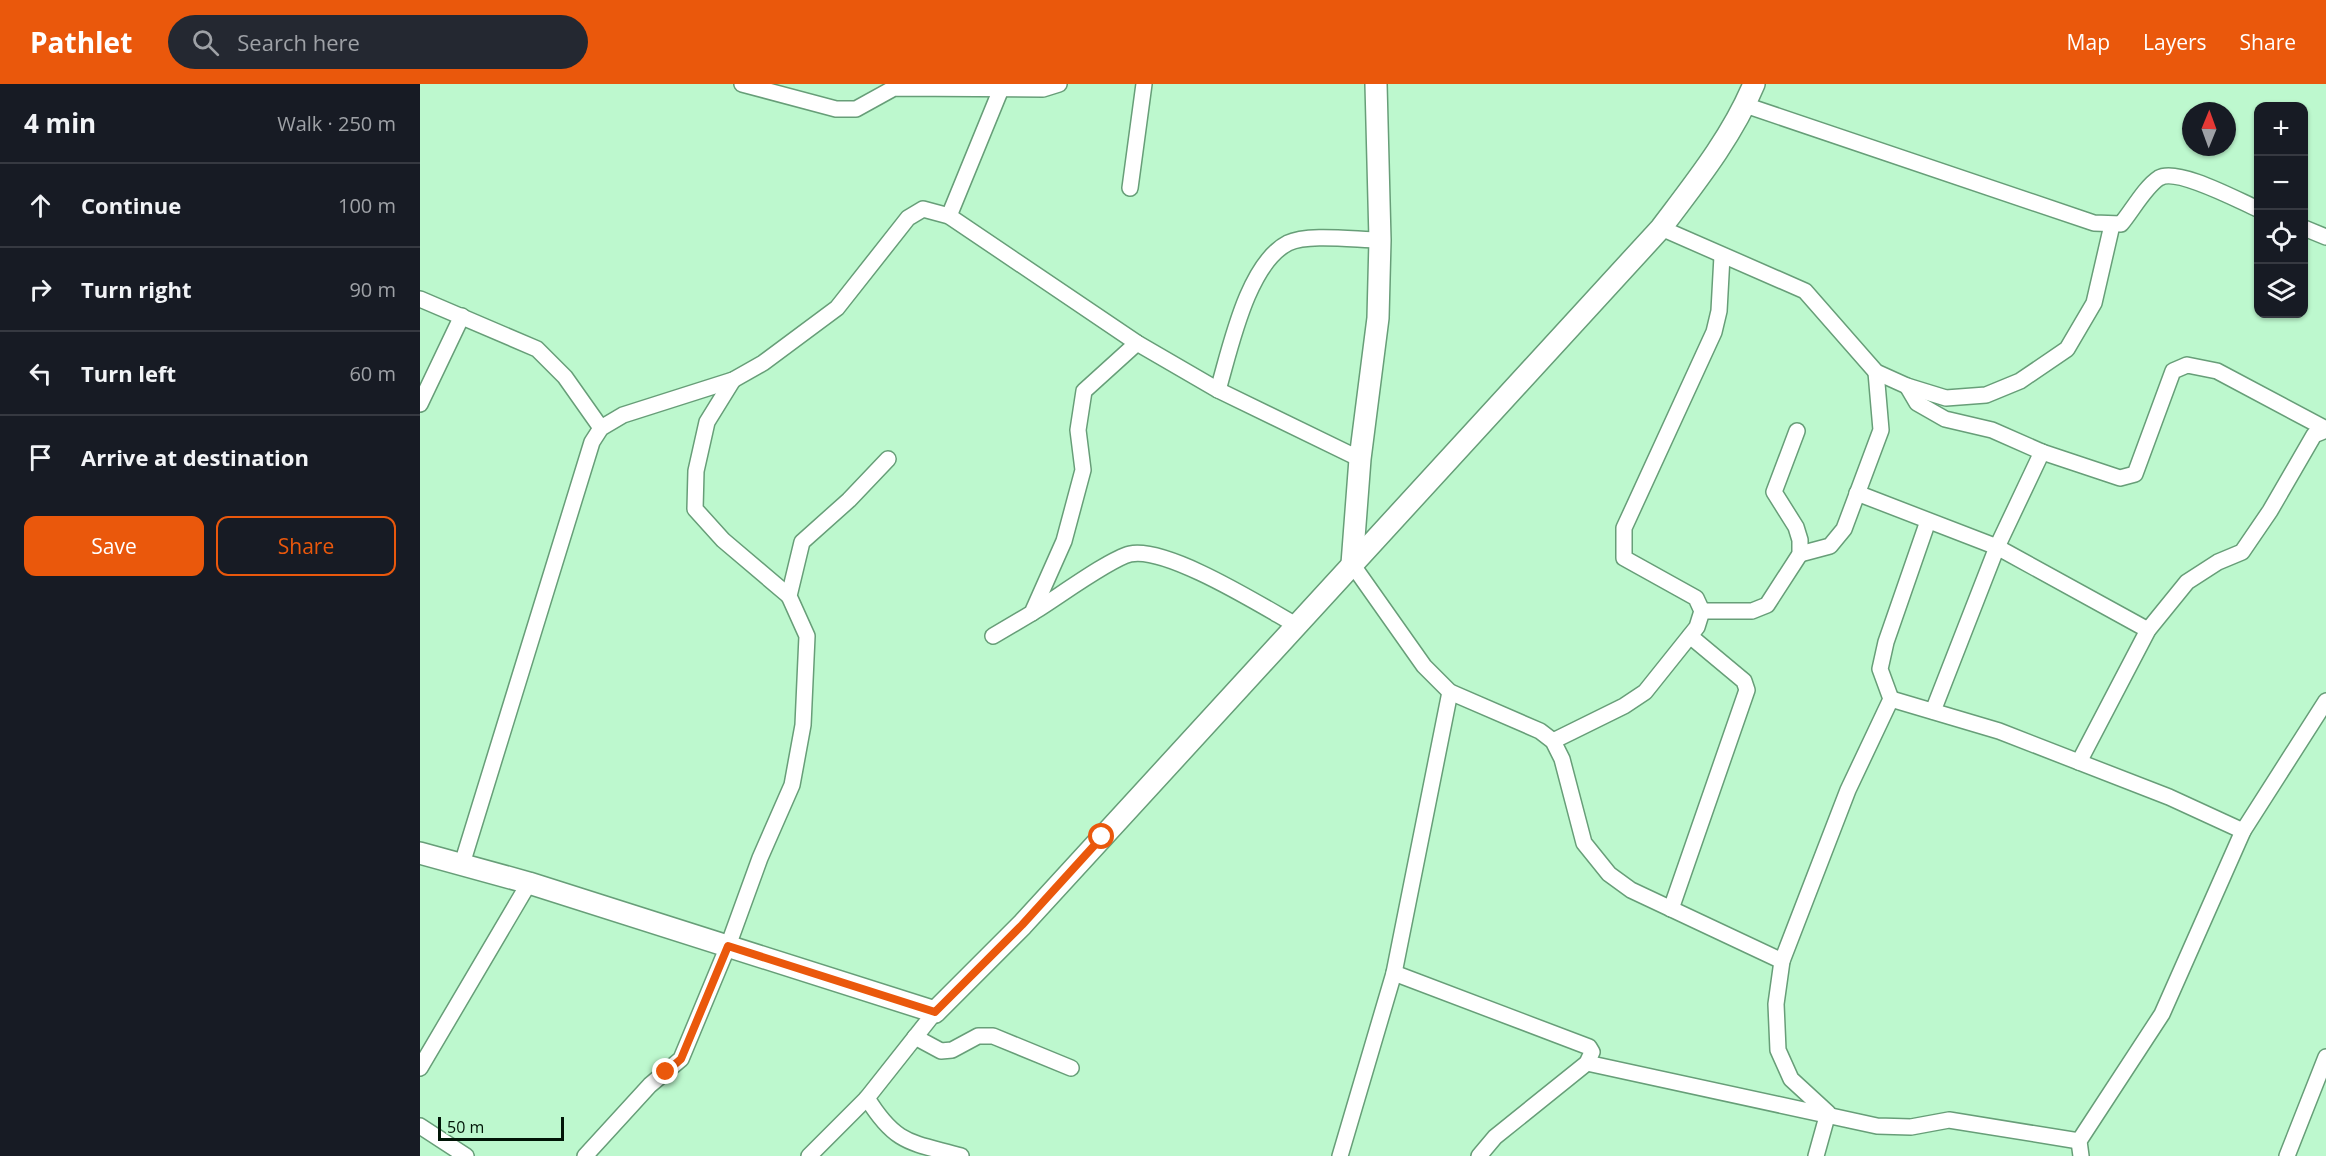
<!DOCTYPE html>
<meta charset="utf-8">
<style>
:root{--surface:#171b24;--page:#242831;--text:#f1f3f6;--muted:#9ea1a6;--line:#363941;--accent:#ea580c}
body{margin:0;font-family:"Open Sans",sans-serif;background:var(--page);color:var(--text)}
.controls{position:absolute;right:18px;top:18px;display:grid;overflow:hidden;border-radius:12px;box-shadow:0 2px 4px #0004}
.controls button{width:54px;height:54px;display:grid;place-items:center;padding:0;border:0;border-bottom:2px solid var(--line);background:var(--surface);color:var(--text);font:30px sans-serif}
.compass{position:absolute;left:1762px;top:18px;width:54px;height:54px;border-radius:50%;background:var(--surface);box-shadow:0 2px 4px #0004;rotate:1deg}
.scale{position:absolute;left:18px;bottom:15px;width:126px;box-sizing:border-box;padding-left:6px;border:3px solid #011507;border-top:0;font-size:16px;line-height:21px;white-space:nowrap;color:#011507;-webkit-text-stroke:4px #bdf8ce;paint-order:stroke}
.stop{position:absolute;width:18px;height:18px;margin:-14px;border:4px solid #ea580c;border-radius:50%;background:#fff}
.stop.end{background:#ea580c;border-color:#fff;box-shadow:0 2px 6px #0008}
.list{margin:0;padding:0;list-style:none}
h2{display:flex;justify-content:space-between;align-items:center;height:78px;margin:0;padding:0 24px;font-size:26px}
h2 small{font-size:20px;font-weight:400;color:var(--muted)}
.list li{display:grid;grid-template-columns:39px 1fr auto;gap:18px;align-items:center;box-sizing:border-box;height:84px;padding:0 24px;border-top:2px solid var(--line)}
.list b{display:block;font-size:22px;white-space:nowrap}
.list em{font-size:20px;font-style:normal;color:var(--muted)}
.actions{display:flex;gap:12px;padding:18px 24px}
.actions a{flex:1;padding:14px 0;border:2px solid var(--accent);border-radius:12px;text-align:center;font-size:21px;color:var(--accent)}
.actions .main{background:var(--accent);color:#fff}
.icon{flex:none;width:33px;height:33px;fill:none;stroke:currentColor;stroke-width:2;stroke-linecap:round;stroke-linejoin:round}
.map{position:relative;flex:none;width:1906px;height:1072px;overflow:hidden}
header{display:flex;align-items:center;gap:36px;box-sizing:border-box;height:84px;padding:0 30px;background:var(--accent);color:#fff}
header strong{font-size:28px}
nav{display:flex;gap:33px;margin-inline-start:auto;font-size:21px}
.search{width:420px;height:54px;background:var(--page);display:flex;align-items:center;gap:15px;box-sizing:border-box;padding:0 21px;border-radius:33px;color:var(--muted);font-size:22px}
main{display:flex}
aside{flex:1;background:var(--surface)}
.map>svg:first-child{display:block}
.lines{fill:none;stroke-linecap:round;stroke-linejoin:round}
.street-casing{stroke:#679e78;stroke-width:18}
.secondary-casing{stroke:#679e78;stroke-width:24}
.street{stroke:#fff;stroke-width:15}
.secondary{stroke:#fff;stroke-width:21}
.route{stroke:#ea580c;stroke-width:8}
</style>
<header>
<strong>Pathlet</strong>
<div class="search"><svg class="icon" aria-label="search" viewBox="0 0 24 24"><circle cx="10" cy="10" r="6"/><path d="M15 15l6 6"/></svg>Search here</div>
<nav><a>Map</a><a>Layers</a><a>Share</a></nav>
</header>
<main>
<aside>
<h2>4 min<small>Walk · 250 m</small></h2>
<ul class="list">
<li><svg class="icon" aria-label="ahead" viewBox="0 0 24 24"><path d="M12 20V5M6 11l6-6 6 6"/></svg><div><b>Continue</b></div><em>100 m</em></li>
<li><svg class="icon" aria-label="right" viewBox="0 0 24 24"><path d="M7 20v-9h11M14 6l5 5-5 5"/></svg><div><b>Turn right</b></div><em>90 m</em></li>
<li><svg class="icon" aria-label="left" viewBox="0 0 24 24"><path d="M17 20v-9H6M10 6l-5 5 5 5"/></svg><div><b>Turn left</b></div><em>60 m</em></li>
<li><svg class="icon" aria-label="arrive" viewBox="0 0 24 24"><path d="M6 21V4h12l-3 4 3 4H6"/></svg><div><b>Arrive at destination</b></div></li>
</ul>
<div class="actions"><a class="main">Save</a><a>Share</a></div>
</aside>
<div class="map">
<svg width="1906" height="1072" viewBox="0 0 1906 1072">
<rect width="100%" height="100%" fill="#bdf8ce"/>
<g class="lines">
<g class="street-casing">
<g id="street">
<path d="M322,0L416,25H436L474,4L623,5L639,0"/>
<path d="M1325,21L1674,139L1701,140C1712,127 1725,103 1739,94C1757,83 1819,117 1838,125"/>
<path d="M710,104L724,0"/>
<path d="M529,132L581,5"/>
<path d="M1241,144L1385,207L1456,288L1487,302L1526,314L1566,311L1600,297L1647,265L1674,219L1692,141"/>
<path d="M1884,144L1906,153"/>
<path d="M0,215L117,265L145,293L181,344"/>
<path d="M313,296L287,338L276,387L275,425L303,456L369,512"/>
<path d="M1487,302L1497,319L1525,335L1572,346L1622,368L1700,394L1715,390L1753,287L1767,281L1797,287L1906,345"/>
<path d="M798,306C810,266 827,180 868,159C888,149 937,156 960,156"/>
<path d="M0,320L42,232"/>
<path d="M1437,409L1577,463L1728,546"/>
<path d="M1380,470L1410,462L1424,445L1461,346L1456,288"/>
<path d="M932,480L1004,582L1030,608L1120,647L1133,657L1142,675L1164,759L1189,790L1211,806L1362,877"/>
<path d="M1282,527H1332L1347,521L1380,470V456L1376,443L1354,408L1377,347"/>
<path d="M612,529C634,516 689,475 710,470C747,462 842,522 876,541"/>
<path d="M573,552L612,529L644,457L663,386L658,346L664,307L717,259"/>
<path d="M1471,615L1579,647L1749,713L1823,747"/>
<path d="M1513,627L1577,463L1622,368"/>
<path d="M1133,657L1204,622L1225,608L1277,543L1282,527L1276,514L1204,474V444L1294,248L1299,227L1302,172"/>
<path d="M1659,678L1728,546L1767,498L1798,478L1822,468L1850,427L1894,351L1906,346"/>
<path d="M42,780L172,358L181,344L203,331L313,296L343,279L417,224L488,134L503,125L529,132L717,259L798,306L940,375"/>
<path d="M1251,825L1327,606L1324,597L1270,552"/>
<path d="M974,889L1169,963L1172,968L1167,979L1075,1053L1059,1072"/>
<path d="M495,953L521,967L532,966L558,952H573L651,984"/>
<path d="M1167,979L1457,1042L1491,1043L1529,1036L1659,1057"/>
<path d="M0,984L109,799"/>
<path d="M447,1014C476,1061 491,1058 541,1072"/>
<path d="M0,1042L46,1072"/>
<path d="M165,1072L230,1001L261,975L308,862L340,774L372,701L383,641L387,552L369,512L382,458L429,416L468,375"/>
<path d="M389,1072L447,1014L515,928"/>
<path d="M920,1072L974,889L1030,608"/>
<path d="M1396,1072L1408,1029L1371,995L1358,966L1356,920L1362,877L1428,706L1471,615L1460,585L1466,558L1508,437"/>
<path d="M1661,1072L1659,1057L1742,930L1823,747L1906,617"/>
<path d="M1867,1072L1906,973"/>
</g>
</g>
<g class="secondary-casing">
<g id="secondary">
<path d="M932,480L940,375L958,234L960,156L956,0"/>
<path d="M0,769L109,799L515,928L602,841L1241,144C1275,99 1312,53 1334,0"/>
</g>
</g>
<use href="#street" class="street"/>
<use href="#secondary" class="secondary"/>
</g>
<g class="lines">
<path class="route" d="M246,988L261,975L308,862L515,928L602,841L682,753"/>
</g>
</svg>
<div class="controls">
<button>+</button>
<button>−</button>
<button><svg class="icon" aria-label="locate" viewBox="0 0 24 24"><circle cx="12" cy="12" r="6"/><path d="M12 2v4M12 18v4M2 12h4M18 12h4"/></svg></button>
<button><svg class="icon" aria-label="layers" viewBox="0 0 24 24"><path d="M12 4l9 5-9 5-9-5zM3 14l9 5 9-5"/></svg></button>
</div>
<svg class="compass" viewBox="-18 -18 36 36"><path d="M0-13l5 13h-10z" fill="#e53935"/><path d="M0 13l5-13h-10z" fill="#9ea1a6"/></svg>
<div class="scale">50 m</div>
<div class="stop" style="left:682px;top:753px"></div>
<div class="stop end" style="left:246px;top:988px"></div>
</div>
</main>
